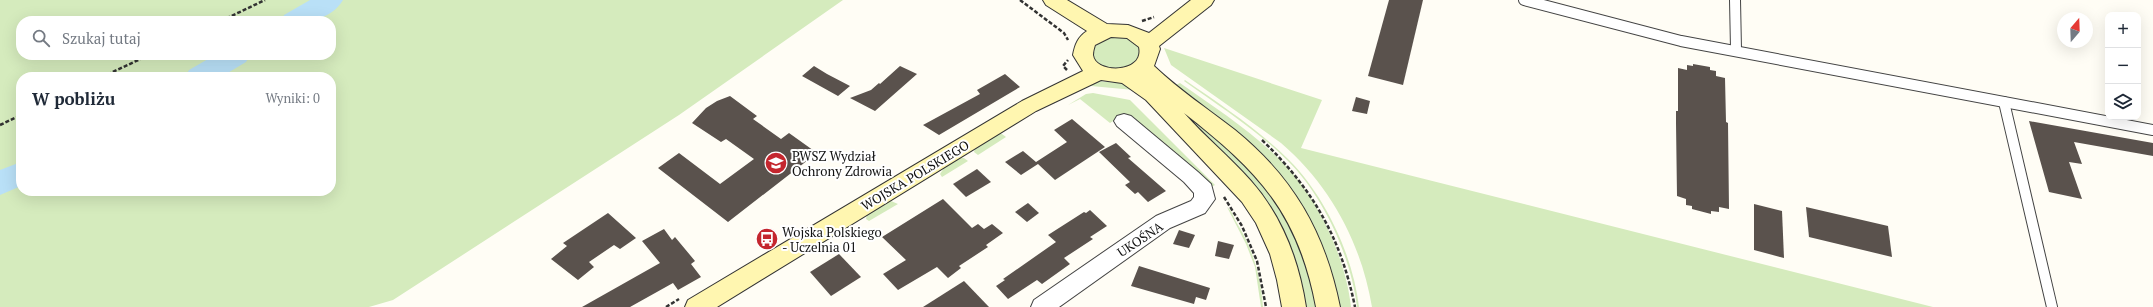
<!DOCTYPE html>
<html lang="pl">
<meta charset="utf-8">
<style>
:root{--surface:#fff;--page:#f6f6f7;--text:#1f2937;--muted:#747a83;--line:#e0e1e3}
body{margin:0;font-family:"PT Serif",serif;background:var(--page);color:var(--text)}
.controls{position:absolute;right:12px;top:12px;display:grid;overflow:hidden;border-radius:8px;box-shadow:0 4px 16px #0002}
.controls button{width:36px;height:36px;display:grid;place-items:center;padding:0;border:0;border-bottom:1px solid var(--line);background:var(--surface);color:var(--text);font:20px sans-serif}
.compass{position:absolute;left:2057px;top:12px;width:36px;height:36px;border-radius:50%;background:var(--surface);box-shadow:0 4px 16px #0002;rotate:19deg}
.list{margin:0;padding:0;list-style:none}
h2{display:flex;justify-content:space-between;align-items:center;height:52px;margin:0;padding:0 16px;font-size:17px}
h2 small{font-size:13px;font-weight:400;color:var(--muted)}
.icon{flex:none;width:22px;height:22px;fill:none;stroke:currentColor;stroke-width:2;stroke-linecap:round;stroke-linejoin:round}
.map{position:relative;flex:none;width:2153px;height:307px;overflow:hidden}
.search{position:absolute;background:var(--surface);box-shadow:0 4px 16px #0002;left:16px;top:16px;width:320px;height:44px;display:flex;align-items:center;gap:10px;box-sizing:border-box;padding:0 14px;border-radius:16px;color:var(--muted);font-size:15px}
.panel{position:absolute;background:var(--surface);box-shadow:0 4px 16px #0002;left:16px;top:72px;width:320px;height:124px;border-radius:16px}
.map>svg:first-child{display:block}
.green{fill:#d5ebbd;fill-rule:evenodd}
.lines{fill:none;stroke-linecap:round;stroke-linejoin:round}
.river{fill:#b9e0f7;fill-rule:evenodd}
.building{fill:#5a524d}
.lane-casing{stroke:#444;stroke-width:12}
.street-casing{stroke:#444;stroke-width:2}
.secondary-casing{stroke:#333;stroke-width:2}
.path{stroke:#333;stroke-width:2.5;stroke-dasharray:4 2;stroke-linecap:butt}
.lane{stroke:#fff;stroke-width:10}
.street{fill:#fff;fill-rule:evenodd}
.secondary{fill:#fff6b0;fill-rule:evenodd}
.labels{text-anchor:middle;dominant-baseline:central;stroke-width:4;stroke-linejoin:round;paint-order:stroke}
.poi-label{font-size:13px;fill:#111;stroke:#fff;text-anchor:start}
.street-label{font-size:13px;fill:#111;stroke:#fff}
</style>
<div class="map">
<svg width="2153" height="307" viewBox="0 0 2153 307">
<rect width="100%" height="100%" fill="#fffdf5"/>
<g class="green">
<path d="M0,0H843L679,115L393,300L369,307H0ZM21,21H331V55H21ZM21,77H331V191H21Z"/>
<path d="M1112,36C1124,36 1135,39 1141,51L1137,62C1133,64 1128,68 1123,68C1096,71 1076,50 1112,36Z"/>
<path d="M1164,48L1322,100L1301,148L1933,307H1372C1361,243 1331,186 1281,143L1171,65Z"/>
<path d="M1185,80C1221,105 1258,129 1289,160C1326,197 1353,256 1359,307H1357C1351,257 1324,197 1288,161C1257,130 1219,106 1184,81Z"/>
<path d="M1098,81L1129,84L1134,90L1091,86L1087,83Z"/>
<path d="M1180,83C1217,109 1256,134 1287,167C1320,202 1346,260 1351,307H1338L1334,281L1317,235L1171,87Z"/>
<path d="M1163,91L1239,157L1263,181L1301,244L1317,307H1304L1298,271Z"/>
<path d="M1093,93L1130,100L1215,185L1211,187L1124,114L1110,123L1080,99L1068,105L1086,94Z"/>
<path d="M998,134H1002L1006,137L978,155L974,152L975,148Z"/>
<path d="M959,158H964L968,161L942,177L940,174L944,168Z"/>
<path d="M891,201L898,204L869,221L866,219L867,215Z"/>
<path d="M1227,207C1231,210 1233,215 1235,220C1252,246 1261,276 1263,307H1261L1255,267L1246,244Z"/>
</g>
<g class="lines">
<g class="river">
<path d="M310,0H343C329,23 304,21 281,21L284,15Z"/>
<path d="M215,55H250L246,62L221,77H185L189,70Z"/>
<path d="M21,162V186L0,195V170Z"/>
</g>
</g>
<g class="building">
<path d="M1389,0H1423L1403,85L1368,76Z"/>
<path d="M1693,64L1710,67V70L1716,71V76L1725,78L1726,122L1728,123L1729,209L1719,207V212L1711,211V214L1692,209V206L1686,205V199L1677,196L1676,123V111H1678V68L1687,70V65L1693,66Z"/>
<path d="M814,66L827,74L850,86L838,96L802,76Z"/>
<path d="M900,66L917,74L875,111L850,98L871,90L879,83L880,84Z"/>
<path d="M1005,74L1020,87L939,135L923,125L980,94L977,90Z"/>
<path d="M730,96L757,116L753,119L781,139L789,133L817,153L728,222L658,168L679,153L720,184L754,159L726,139L721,142L692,123L706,108L717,101Z"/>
<path d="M1356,97L1370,101L1367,114L1352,111Z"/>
<path d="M1072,119L1105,147L1055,180L1038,164L1021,175L1005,162L1023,151L1036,162L1067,142L1054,130Z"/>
<path d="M2029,121L2153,143V156L2074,142L2082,164L2069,162L2082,199L2049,192Z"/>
<path d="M1116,143L1131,157L1128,158L1166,191L1148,202L1138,192L1135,194L1125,185L1130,182L1099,152Z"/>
<path d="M977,169L991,182L966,197L953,184Z"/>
<path d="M943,199L972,228L978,224L984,229L992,224L1003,233L986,245L988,247L959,266L961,268L948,278L937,267L898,290L883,274L906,260L882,237Z"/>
<path d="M1028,203L1039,213L1027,222L1015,212Z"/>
<path d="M1754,204L1782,211L1784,258L1754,250Z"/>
<path d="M1806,207L1888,226L1892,257L1809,237Z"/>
<path d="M1090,210L1107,226L1090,237L1093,239L1064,258L1070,264L1042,284L1037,280L1008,299L996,286L1005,280L1003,279L1056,242L1048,235L1084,212L1086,213Z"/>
<path d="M608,213L636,238L620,249L614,245L589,262L594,267L578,280L551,259L567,246L563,243Z"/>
<path d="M664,229L672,240L675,237L695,261L691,264L701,277L678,290L673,283L630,307H582L660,263L642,241Z"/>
<path d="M1179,230L1195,235L1189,248L1173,244Z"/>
<path d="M1218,241L1234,245L1229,259L1215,256Z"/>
<path d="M839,254L861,277L831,296L810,272Z"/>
<path d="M1139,266L1210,288L1206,300L1196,297L1194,304L1131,286Z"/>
<path d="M964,281L989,307H923Z"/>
</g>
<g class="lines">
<g class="lane-casing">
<g id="lane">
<path d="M1524,0L1681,41L2153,130"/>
<path d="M1735,0L1736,49"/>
<path d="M2004,102L2052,307"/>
</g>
</g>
<g class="street-casing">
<path id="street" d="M1124,114L1131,116L1198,172L1211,184L1215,199L1205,213L1170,228L1059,307H1031L1034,300L1156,216L1191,201L1194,197V193L1184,182L1117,126L1114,121L1117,116Z"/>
</g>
<g class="secondary-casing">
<path id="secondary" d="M1043,0H1067L1107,24L1128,25L1149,33L1191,0H1214L1211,5L1159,46L1160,49L1154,66C1179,90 1208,109 1235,130C1294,178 1325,233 1340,307H1316C1298,212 1258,171 1184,113C1205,137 1230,157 1251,181C1282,216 1299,261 1306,307H1282L1277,280L1270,254L1256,223L1242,202L1146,100L1122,83L1101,80L1036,111L717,307H685L688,300L1022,101L1083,71L1073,55C1075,44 1078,37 1087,31L1046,5ZM1111,37L1127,38L1139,47C1145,74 1095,74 1093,55C1093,52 1094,48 1095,45Z"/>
</g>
<g class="path">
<path d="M1020,0L1064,33L1068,40"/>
<path d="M221,21L265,0"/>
<path d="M1142,21L1154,17"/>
<path d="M1067,70L1063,66L1068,60"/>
<path d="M102,77L149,55"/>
<path d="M0,125L21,115"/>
<path d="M1262,140C1313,189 1341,238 1355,307"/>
<path d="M1224,197L1242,226L1257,261L1266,307"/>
<path d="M666,307L679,299"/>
</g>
<use href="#lane" class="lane"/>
<use href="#street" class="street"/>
<use href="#secondary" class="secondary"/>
</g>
<defs>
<g id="university-disc" transform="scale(1.15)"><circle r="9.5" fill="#c4262e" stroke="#fff"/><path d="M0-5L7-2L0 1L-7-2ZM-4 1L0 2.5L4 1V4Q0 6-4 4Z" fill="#fff"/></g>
<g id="bus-disc" transform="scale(1.15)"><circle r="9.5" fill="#c4262e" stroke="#fff"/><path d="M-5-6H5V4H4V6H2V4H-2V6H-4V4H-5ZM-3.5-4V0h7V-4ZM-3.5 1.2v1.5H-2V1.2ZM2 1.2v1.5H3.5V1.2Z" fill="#fff"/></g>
</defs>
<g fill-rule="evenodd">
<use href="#university-disc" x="776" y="163"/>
<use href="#bus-disc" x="767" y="239"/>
</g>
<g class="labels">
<g class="poi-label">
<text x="792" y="156">PWSZ Wydział<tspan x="792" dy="15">Ochrony Zdrowia</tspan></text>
<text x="782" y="232">Wojska Polskiego<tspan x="782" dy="15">- Uczelnia 01</tspan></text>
</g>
<g class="street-label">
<text transform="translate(915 175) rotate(-31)">WOJSKA POLSKIEGO</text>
<text transform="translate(1140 239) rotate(-34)">UKOŚNA</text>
</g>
</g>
</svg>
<div class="controls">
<button>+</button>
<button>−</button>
<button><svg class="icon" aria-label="layers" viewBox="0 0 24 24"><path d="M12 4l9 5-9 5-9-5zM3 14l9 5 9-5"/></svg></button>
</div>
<svg class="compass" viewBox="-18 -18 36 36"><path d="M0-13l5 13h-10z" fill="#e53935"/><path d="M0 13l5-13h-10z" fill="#747a83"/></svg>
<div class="search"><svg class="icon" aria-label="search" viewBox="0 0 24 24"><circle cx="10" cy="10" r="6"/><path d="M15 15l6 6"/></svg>Szukaj tutaj</div>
<section class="panel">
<h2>W pobliżu<small>Wyniki: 0</small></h2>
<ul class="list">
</ul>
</section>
</div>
